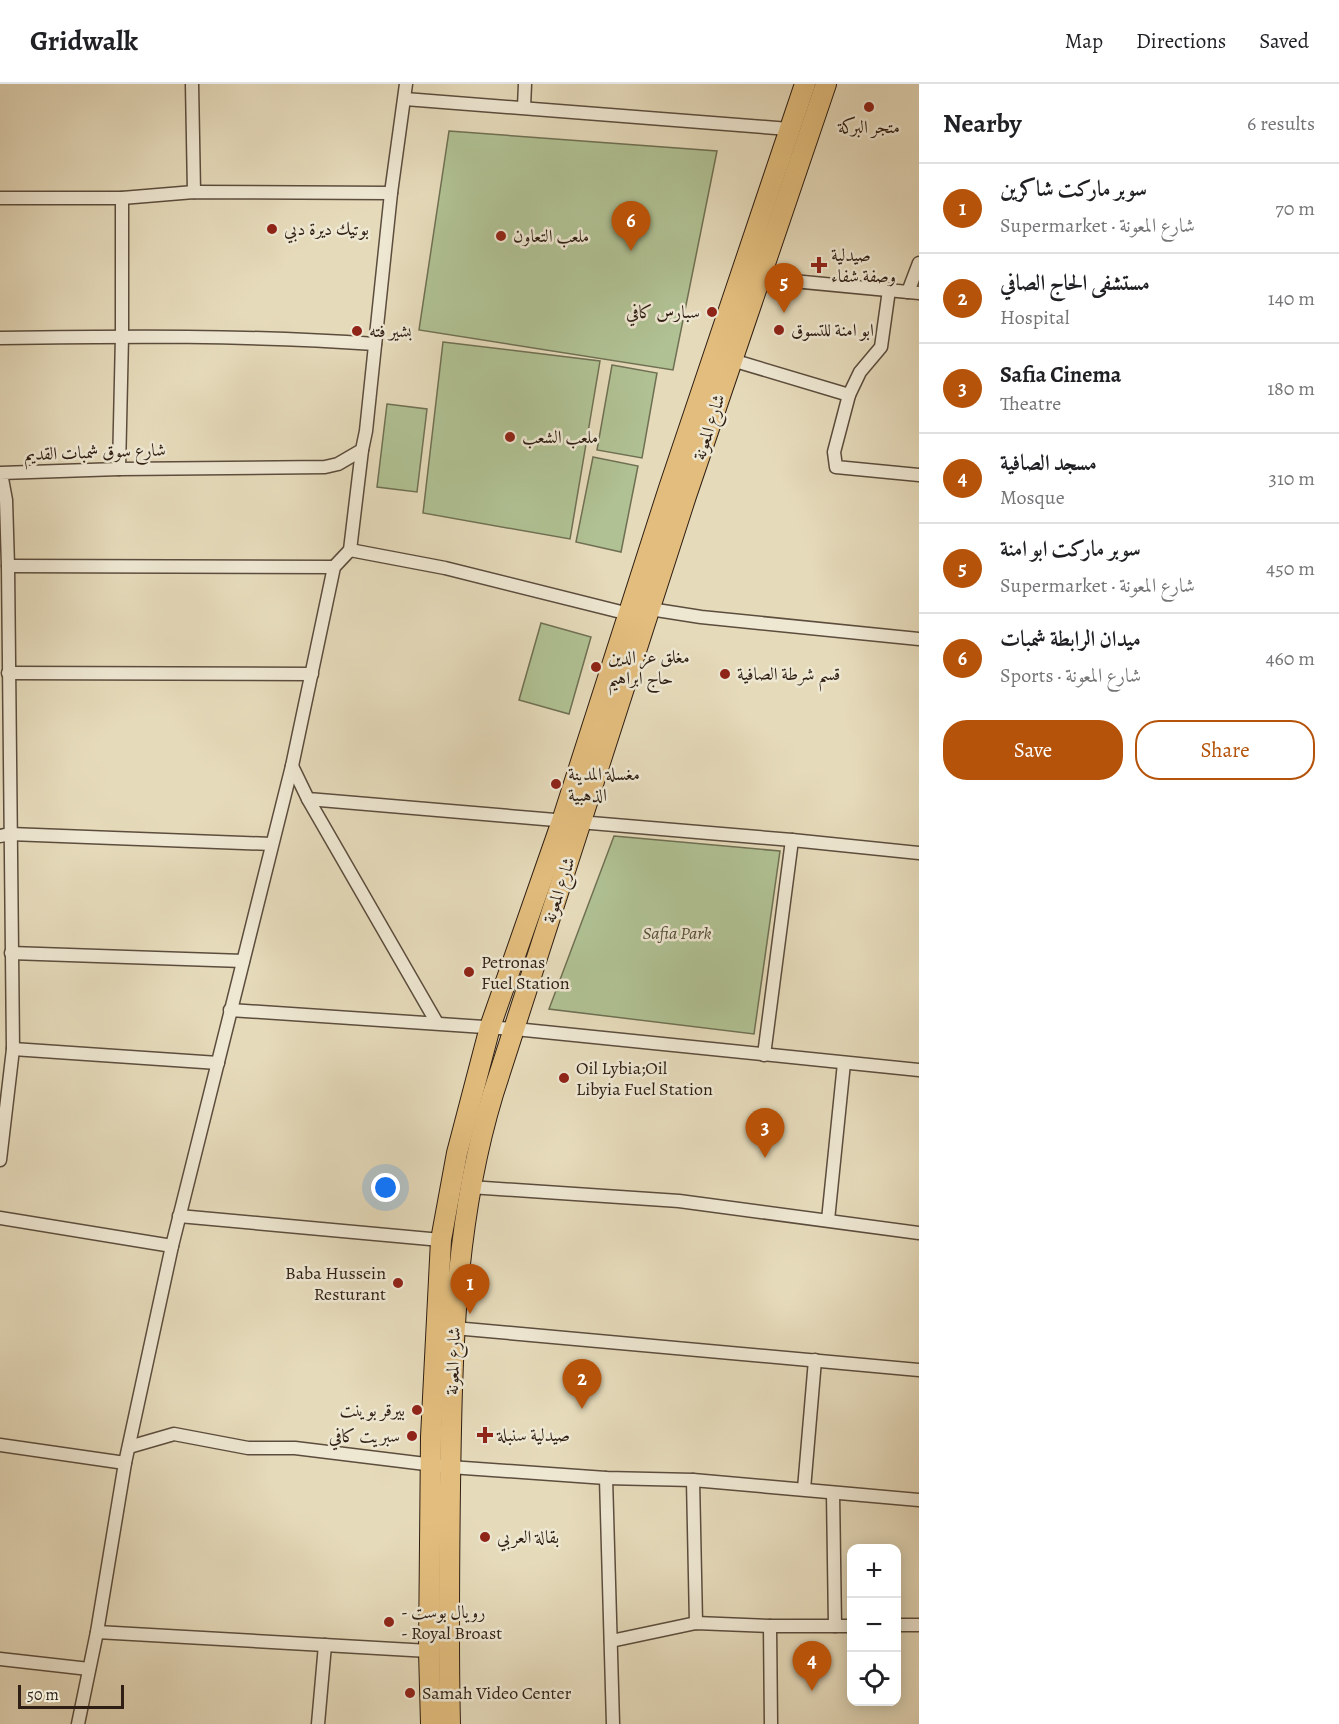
<!DOCTYPE html>
<meta charset="utf-8">
<style>
:root{--surface:#fff;--page:#f6f6f6;--text:#202124;--muted:#757577;--line:#e0e0e0;--accent:#b45309}
body{margin:0;font-family:Alegreya,Amiri,serif;background:var(--page);color:var(--text)}
.controls{position:absolute;right:18px;bottom:18px;display:grid;overflow:hidden;border-radius:12px;box-shadow:0 3px 15px #0003}
.controls button{width:54px;height:54px;display:grid;place-items:center;padding:0;border:0;border-bottom:2px solid var(--line);background:var(--surface);color:var(--text);font:30px sans-serif}
.scale{position:absolute;left:18px;bottom:15px;width:106px;box-sizing:border-box;padding-left:6px;border:3px solid #2e1e13;border-top:0;font-size:16px;line-height:21px;white-space:nowrap;color:#2e1e13;-webkit-text-stroke:4px #eee7d2;paint-order:stroke}
.you{position:absolute;left:386px;top:1104px;width:21px;height:21px;margin:-15px;border:4px solid #fff;border-radius:50%;background:#1a73e8;box-shadow:0 0 0 9px #1a73e833}
.badge{display:grid;place-items:center;width:39px;height:39px;border-radius:50%;background:var(--accent);color:#fff;font-size:20px;font-weight:700}
.pin{position:absolute;translate:-50% -50px;filter:drop-shadow(0 2px 3px #0008)}
.pin::after{content:'';position:absolute;top:32px;width:21px;height:18px;background:inherit;clip-path:polygon(0 0,100% 0,50% 100%)}
.list{margin:0;padding:0;list-style:none}
h2{display:flex;justify-content:space-between;align-items:center;height:78px;margin:0;padding:0 24px;font-size:26px}
h2 small{font-size:20px;font-weight:400;color:var(--muted)}
.list li{display:grid;grid-template-columns:39px 1fr auto;gap:18px;align-items:center;box-sizing:border-box;height:90px;padding:0 24px;border-top:2px solid var(--line)}
.list b{display:block;font-size:22px;white-space:nowrap}
.list p{margin:0;font-size:20px;white-space:nowrap;color:var(--muted)}
.list em{font-size:20px;font-style:normal;color:var(--muted)}
.actions{display:flex;gap:12px;padding:18px 24px}
.actions a{flex:1;padding:14px 0;border:2px solid var(--accent);border-radius:24px;text-align:center;font-size:21px;color:var(--accent)}
.actions .main{background:var(--accent);color:#fff}
.icon{flex:none;width:33px;height:33px;fill:none;stroke:currentColor;stroke-width:2;stroke-linecap:round;stroke-linejoin:round}
.map{position:relative;flex:none;width:919px;height:1640px;overflow:hidden}
header{display:flex;align-items:center;gap:36px;box-sizing:border-box;height:84px;padding:0 30px;background:var(--surface);border-bottom:2px solid var(--line)}
header strong{font-size:28px}
nav{display:flex;gap:33px;margin-inline-start:auto;font-size:21px}
main{display:flex}
aside{flex:1;background:var(--surface)}
.map>svg:first-child{display:block}
.green{fill:#b0c193;stroke:#6f7053;stroke-width:1.5}
.lines{fill:none;stroke-linecap:round;stroke-linejoin:round}
.minor-casing{stroke:#5c4d3d;stroke-width:15}
.trunk-casing{stroke:#2e1e13;stroke-width:22}
.minor{stroke:#eee7d2;stroke-width:12}
.trunk{stroke:#e2bd7d;stroke-width:20}
.poi-dot{fill:#8f2418;stroke:#eee7d2;stroke-width:2}
.labels{text-anchor:middle;dominant-baseline:central;stroke-width:5;stroke-linejoin:round;paint-order:stroke}
.poi-label{font-size:18px;fill:#2e1e13;stroke:#eee7d2;text-anchor:start}
.street-label{font-size:18px;fill:#2e1e13;stroke:#eee7d2}
.park-label{font-size:18px;font-style:italic;fill:#554f39;stroke:#eee7d2}
</style>
<header>
<strong>Gridwalk</strong>
<nav><a>Map</a><a>Directions</a><a>Saved</a></nav>
</header>
<main>
<div class="map">
<svg width="919" height="1640" viewBox="0 0 919 1640">
<rect width="100%" height="100%" fill="#e5daba"/>
<filter id="stains"><feTurbulence type="fractalNoise" baseFrequency=".00333" numOctaves="4"/><feColorMatrix values="0 0 0 0 .2 0 0 0 0 .09 0 0 0 0 .02 0 0 0 .5 -.17"/></filter>
<radialGradient id="worn" r=".72"><stop offset=".6" stop-color="#630" stop-opacity="0"/><stop offset="1" stop-color="#630" stop-opacity=".3"/></radialGradient>
<g class="green">
<path d="M449,47L717,67L673,286L419,246Z"/>
<path d="M443,258L600,277L570,455L423,429Z"/>
<path d="M612,281L657,289L642,374L597,366Z"/>
<path d="M387,320L427,325L417,408L377,403Z"/>
<path d="M593,373L638,382L621,468L576,458Z"/>
<path d="M541,539L591,553L569,630L519,616Z"/>
<path d="M614,752L780,767L754,950L549,925Z"/>
</g>
<g class="lines">
<g class="minor-casing">
<g id="minor">
<path d="M192,0L194,108"/>
<path d="M405,15L789,45"/>
<path d="M524,23L525,0"/>
<path d="M0,114H122L194,108L391,109"/>
<path d="M761,194L919,209"/>
<path d="M889,206L881,263L860,288L849,311L834,368L836,383L919,391"/>
<path d="M908,208L919,179"/>
<path d="M0,254C125,252 250,251 375,260"/>
<path d="M732,276L849,311"/>
<path d="M119,385L122,252V114"/>
<path d="M350,466L445,484L629,530L650,525L701,533L919,555"/>
<path d="M8,482L334,483"/>
<path d="M8,589L312,590"/>
<path d="M292,682L308,715L792,756L919,769"/>
<path d="M308,715L437,939"/>
<path d="M0,752L10,750L271,760"/>
<path d="M11,869L243,877"/>
<path d="M230,926L515,945L919,986"/>
<path d="M13,965L218,979"/>
<path d="M764,971L792,756"/>
<path d="M0,1076L13,965L8,482L6,416L1,389L119,385L325,383L338,380L362,366L366,347L391,109L406,0"/>
<path d="M470,1103L679,1117L919,1149"/>
<path d="M179,1132L441,1156"/>
<path d="M0,1134L172,1162"/>
<path d="M828,1136L844,979"/>
<path d="M454,1244L919,1286"/>
<path d="M0,1361L125,1379"/>
<path d="M129,1363L174,1350L248,1364H295L450,1383L606,1394L693,1396L919,1416"/>
<path d="M606,1394L613,1640"/>
<path d="M693,1396L696,1539"/>
<path d="M804,1405L815,1276"/>
<path d="M833,1409L835,1542"/>
<path d="M896,1541H919"/>
<path d="M770,1542L771,1640"/>
<path d="M97,1548L429,1567"/>
<path d="M611,1557L696,1539L770,1542H852"/>
<path d="M0,1575L89,1585"/>
<path d="M78,1640L97,1548L125,1379L172,1162L292,682L334,483L350,466L362,366"/>
<path d="M318,1640L325,1561"/>
</g>
</g>
<g class="trunk-casing">
<g id="trunk">
<path d="M431,1640L429,1567L431,1353L441,1156L457,1069L490,943L562,737L669,404L805,0"/>
<path d="M450,1640C448,1561 449,1482 450,1403C452,1268 454,1139 493,1010L686,412L826,0"/>
</g>
</g>
<use href="#minor" class="minor"/>
<use href="#trunk" class="trunk"/>
</g>
<g class="poi-dot">
<circle cx="869" cy="23" r="6"/>
<circle cx="272" cy="145" r="6"/>
<circle cx="501" cy="152" r="6"/>
<path d="M816 172h6v6h6v6h-6v6h-6v-6h-6v-6h6z"/>
<circle cx="712" cy="228" r="6"/>
<circle cx="779" cy="246" r="6"/>
<circle cx="357" cy="247" r="6"/>
<circle cx="510" cy="353" r="6"/>
<circle cx="596" cy="583" r="6"/>
<circle cx="725" cy="590" r="6"/>
<circle cx="556" cy="700" r="6"/>
<circle cx="469" cy="888" r="6"/>
<circle cx="564" cy="994" r="6"/>
<circle cx="398" cy="1199" r="6"/>
<circle cx="417" cy="1326" r="6"/>
<path d="M482 1342h6v6h6v6h-6v6h-6v-6h-6v-6h6z"/>
<circle cx="412" cy="1352" r="6"/>
<circle cx="485" cy="1453" r="6"/>
<circle cx="389" cy="1538" r="6"/>
<circle cx="410" cy="1609" r="6"/>
</g>
<g class="labels">
<g class="poi-label">
<text x="869" y="43" text-anchor="middle">متجر البركة</text>
<text x="284" y="145">بوتيك ديرة دبي</text>
<text x="513" y="152">ملعب التعاون</text>
<text x="831" y="171">صيدلية<tspan x="831" dy="21">وصفة شفاء</tspan></text>
<text x="700" y="228" text-anchor="end">سبارس كافي</text>
<text x="791" y="246">ابو امنة للتسوق</text>
<text x="369" y="247">بشير فته</text>
<text x="522" y="353">ملعب الشعب</text>
<text x="608" y="573">مغلق عز الدين<tspan x="608" dy="21">حاج ابراهيم</tspan></text>
<text x="737" y="590">قسم شرطة الصافية</text>
<text x="568" y="690">مغسلة المدينة<tspan x="568" dy="21">الذهبية</tspan></text>
<text x="481" y="878">Petronas<tspan x="481" dy="21">Fuel Station</tspan></text>
<text x="576" y="984">Oil Lybia;Oil<tspan x="576" dy="21">Libyia Fuel Station</tspan></text>
<text x="386" y="1189" text-anchor="end">Baba Hussein<tspan x="386" dy="21">Resturant</tspan></text>
<text x="405" y="1326" text-anchor="end">بيرقر بوينت</text>
<text x="497" y="1351">صيدلية سنبلة</text>
<text x="400" y="1352" text-anchor="end">سبريت كافي</text>
<text x="497" y="1453">بقالة العربي</text>
<text x="401" y="1528">- رويال بوست<tspan x="401" dy="21">- Royal Broast</tspan></text>
<text x="422" y="1609">Samah Video Center</text>
</g>
<g class="street-label">
<text transform="translate(709 343) rotate(-72)">شارع المعونة</text>
<text transform="translate(95 368) rotate(-2)">شارع سوق شمبات القديم</text>
<text transform="translate(559 806) rotate(-72)">شارع المعونة</text>
<text transform="translate(453 1277) rotate(-88)">شارع المعونة</text>
</g>
<g class="park-label">
<text x="677" y="849">Safia Park</text>
</g>
</g>
<rect width="100%" height="100%" filter="url(#stains)"/>
<rect width="100%" height="100%" fill="url(#worn)"/>
</svg>
<div class="controls">
<button>+</button>
<button>−</button>
<button><svg class="icon" aria-label="locate" viewBox="0 0 24 24"><circle cx="12" cy="12" r="6"/><path d="M12 2v4M12 18v4M2 12h4M18 12h4"/></svg></button>
</div>
<div class="scale">50 m</div>
<div class="you"></div>
<div class="pin badge" style="left:470px;top:1230px">1</div>
<div class="pin badge" style="left:582px;top:1325px">2</div>
<div class="pin badge" style="left:765px;top:1074px">3</div>
<div class="pin badge" style="left:812px;top:1607px">4</div>
<div class="pin badge" style="left:784px;top:229px">5</div>
<div class="pin badge" style="left:631px;top:167px">6</div>
</div>
<aside>
<h2>Nearby<small>6 results</small></h2>
<ul class="list">
<li><span class="badge">1</span><div><b>سوبر ماركت شاكرين</b><p>Supermarket · شارع المعونة</p></div><em>70 m</em></li>
<li><span class="badge">2</span><div><b>مستشفى الحاج الصافي</b><p>Hospital</p></div><em>140 m</em></li>
<li><span class="badge">3</span><div><b>Safia Cinema</b><p>Theatre</p></div><em>180 m</em></li>
<li><span class="badge">4</span><div><b>مسجد الصافية</b><p>Mosque</p></div><em>310 m</em></li>
<li><span class="badge">5</span><div><b>سوبر ماركت ابو امنة</b><p>Supermarket · شارع المعونة</p></div><em>450 m</em></li>
<li><span class="badge">6</span><div><b>ميدان الرابطة شمبات</b><p>Sports · شارع المعونة</p></div><em>460 m</em></li>
</ul>
<div class="actions"><a class="main">Save</a><a>Share</a></div>
</aside>
</main>
